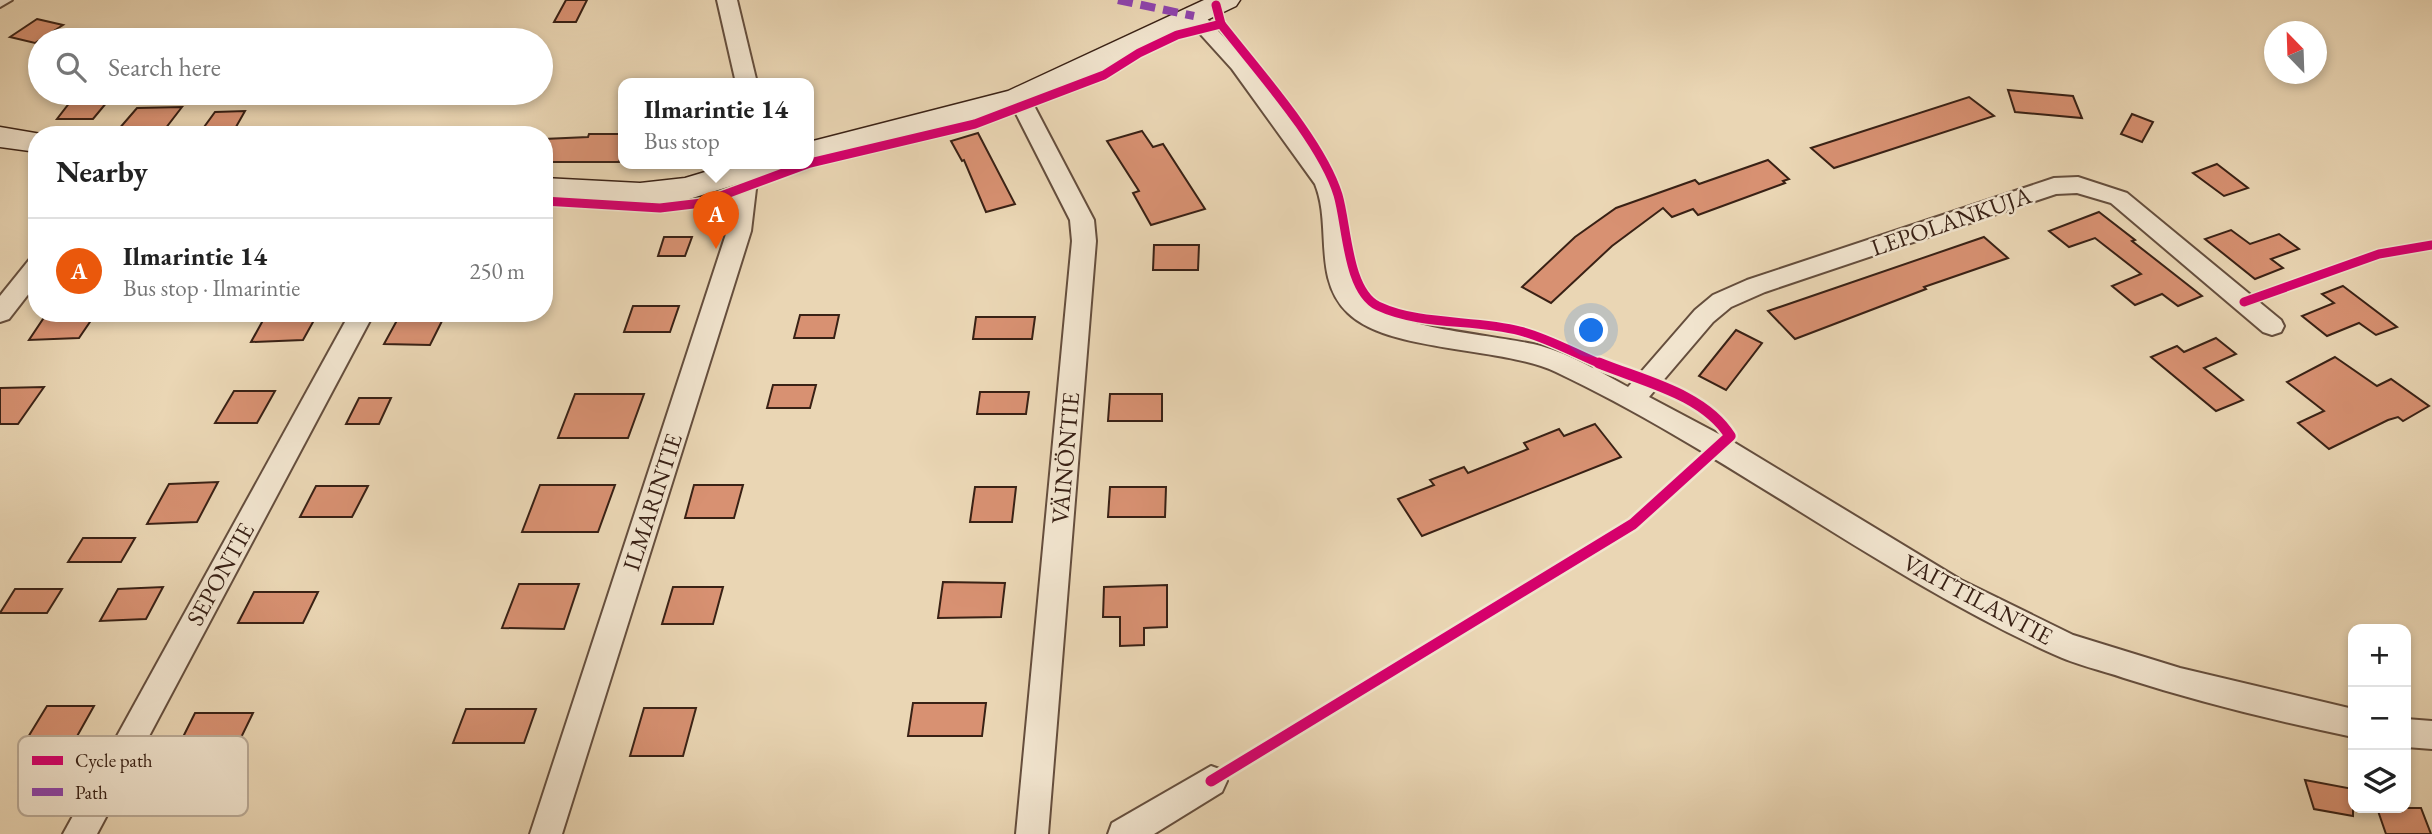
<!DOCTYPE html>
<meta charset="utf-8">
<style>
:root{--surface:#fff;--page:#f2f2f2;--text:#222;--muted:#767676;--line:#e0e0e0;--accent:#ea580c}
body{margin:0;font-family:"EB Garamond",serif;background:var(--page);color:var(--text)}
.controls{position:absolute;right:21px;bottom:21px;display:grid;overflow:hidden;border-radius:14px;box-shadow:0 4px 10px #0003}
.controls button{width:63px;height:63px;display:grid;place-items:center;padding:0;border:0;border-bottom:2px solid var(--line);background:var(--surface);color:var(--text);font:35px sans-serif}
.compass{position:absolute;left:2264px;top:21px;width:63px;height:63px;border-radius:50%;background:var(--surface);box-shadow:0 4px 10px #0003;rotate:337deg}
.you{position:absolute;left:1592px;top:331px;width:24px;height:24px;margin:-18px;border:5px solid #fff;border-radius:50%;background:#1a73e8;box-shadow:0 0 0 10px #1a73e833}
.badge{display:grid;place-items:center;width:46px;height:46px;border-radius:50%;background:var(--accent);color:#fff;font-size:23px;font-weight:700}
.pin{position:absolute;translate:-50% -58px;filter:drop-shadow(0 2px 4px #0008)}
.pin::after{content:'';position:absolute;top:37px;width:24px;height:21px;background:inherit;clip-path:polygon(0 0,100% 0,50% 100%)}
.popup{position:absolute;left:618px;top:78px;width:196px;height:91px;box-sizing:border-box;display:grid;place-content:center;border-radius:14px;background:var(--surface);filter:drop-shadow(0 2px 5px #0005);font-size:23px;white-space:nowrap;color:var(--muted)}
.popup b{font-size:26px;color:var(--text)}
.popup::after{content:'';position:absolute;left:50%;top:100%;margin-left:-14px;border:14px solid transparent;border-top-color:var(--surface)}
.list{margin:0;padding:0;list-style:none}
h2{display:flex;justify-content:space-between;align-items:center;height:91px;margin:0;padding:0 28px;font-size:30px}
h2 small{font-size:23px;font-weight:400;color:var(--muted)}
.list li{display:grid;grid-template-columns:46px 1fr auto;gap:21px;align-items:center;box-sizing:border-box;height:105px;padding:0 28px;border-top:2px solid var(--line)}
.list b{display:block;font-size:26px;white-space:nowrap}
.list p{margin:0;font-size:23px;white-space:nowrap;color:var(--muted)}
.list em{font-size:23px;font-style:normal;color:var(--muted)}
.icon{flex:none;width:38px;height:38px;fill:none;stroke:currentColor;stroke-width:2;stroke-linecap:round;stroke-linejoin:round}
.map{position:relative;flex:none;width:2432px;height:834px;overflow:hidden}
.search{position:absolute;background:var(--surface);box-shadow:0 4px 10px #0003;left:28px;top:28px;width:525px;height:77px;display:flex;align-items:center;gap:18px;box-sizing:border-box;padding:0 24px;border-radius:38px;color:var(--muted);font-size:26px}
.panel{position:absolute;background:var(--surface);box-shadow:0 4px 10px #0003;left:28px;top:126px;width:525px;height:196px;border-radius:28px}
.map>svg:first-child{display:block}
.building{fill:#d89172;stroke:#392115;stroke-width:2}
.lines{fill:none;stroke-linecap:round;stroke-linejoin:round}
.street-casing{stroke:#654e3d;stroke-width:4}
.secondary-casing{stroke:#392115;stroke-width:3}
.street{fill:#f1e4ce;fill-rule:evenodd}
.secondary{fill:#f1e4ce;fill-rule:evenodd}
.quiet{stroke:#8e44ad;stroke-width:8;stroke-dasharray:15 8;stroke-linecap:butt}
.cycleway-far1-casing{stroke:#f1e4ce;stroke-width:12}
.cycleway-casing{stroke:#f1e4ce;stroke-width:16}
.cycleway-far1{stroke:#d6006c;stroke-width:9}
.cycleway{stroke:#d6006c;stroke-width:11}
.labels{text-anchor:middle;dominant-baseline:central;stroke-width:5;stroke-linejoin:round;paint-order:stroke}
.street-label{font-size:24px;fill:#392115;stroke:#f1e4ce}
.key{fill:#f1e4ce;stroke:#baaa96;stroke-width:2}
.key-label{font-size:19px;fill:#392115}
</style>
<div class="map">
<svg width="2432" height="834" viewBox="0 0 2432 834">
<rect width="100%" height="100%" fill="#ead6b4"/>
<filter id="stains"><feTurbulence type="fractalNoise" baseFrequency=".00286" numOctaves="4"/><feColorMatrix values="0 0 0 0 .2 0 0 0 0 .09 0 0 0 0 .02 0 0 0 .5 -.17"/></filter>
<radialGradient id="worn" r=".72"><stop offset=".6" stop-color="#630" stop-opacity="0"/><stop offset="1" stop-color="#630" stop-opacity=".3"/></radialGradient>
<g class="building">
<path d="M566,0H587L576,22H554Z"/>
<path d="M37,19L63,25L35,43L10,37Z"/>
<path d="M2008,90L2073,96L2082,118L2015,112Z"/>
<path d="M112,96L93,119H57L74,97Z"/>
<path d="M1969,97L1994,116L1834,168L1811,148Z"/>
<path d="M182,107L165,129L118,130L137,108Z"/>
<path d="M245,111L232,134H199L215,112Z"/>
<path d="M2132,114L2153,122L2142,142L2121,134Z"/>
<path d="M1142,131L1153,147L1163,144L1205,209L1151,225L1133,193L1139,191L1107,141Z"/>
<path d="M978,133L1015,204L986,212L964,160L962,161L951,141Z"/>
<path d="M589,134H623V151L619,162H544V139L588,137Z"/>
<path d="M1768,160L1789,179L1783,181L1785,183L1698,215L1693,209L1672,217L1663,208L1612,246L1551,303L1522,287L1575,237L1616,208L1695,180L1699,184Z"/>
<path d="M2217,164L2248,188L2224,196L2193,173Z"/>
<path d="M2099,212L2135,240L2132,241L2202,296L2178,306L2162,294L2135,305L2112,286L2141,274L2095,238L2069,247L2049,231Z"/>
<path d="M2231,230L2250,244L2279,234L2299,249L2271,259L2283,268L2255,279L2205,239Z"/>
<path d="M664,237H692L685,256H658Z"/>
<path d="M1984,237L2008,258L1924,287L1926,289L1795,339L1768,311Z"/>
<path d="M1154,245H1199L1198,270H1153Z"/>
<path d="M2343,286L2397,327L2376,335L2359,323L2327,336L2302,316L2334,303L2322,294Z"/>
<path d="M633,306H679L670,332H624Z"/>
<path d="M47,313H96L79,338L29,340Z"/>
<path d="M267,313H318L303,340L251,342Z"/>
<path d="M401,313H446L430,345L384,344Z"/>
<path d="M800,315H839L834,338H794Z"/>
<path d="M976,317H1035L1032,339H973Z"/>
<path d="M1736,330L1762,343L1726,390L1699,376Z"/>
<path d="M2216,338L2236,354L2204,368L2243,400L2216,411L2151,357L2177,346L2184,352Z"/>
<path d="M2335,357L2377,386L2391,379L2429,406L2403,421L2398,417L2388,420L2329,449L2298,423L2324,411L2287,382Z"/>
<path d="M773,385H816L810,408H767Z"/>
<path d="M44,387L18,424H0V388Z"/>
<path d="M234,391H275L257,423H215Z"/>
<path d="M980,392H1029L1026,414H977Z"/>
<path d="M575,394H644L628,438H558Z"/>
<path d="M1110,394H1162V421H1108Z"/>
<path d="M359,398H391L379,424H346Z"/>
<path d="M1595,424L1621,457L1422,536L1398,499L1434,485L1430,480L1464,467L1468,473L1528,449L1524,443L1559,429L1564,436Z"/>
<path d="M218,482L197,522L147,524L169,484Z"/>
<path d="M540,485H615L598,532H522Z"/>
<path d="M694,485H743L734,518H685Z"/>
<path d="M316,486H368L352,517H300Z"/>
<path d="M975,487H1016L1012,522H970Z"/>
<path d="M1110,487H1166L1165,517H1108Z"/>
<path d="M83,538H135L121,562H68Z"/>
<path d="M943,582L1005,583L1001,617L938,618Z"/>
<path d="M519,584H579L564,629L502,628Z"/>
<path d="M1167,585V627L1144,628V645L1120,646V617H1103L1104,587Z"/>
<path d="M163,587L146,619L100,621L118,589Z"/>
<path d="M673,587H723L713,624H662Z"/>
<path d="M15,589H62L47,613H0Z"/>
<path d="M254,592H318L303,623H238Z"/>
<path d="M913,703H986L982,736H908Z"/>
<path d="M47,706H94L71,747H22Z"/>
<path d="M644,708H696L683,756H630Z"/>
<path d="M466,709H536L524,743H453Z"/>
<path d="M195,713H253L233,754L174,755Z"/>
<path d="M2305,780L2353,789V816L2314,809Z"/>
<path d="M2377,808H2421L2431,834H2386Z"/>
</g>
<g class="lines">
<g class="street-casing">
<g id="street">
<path d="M0,0H12L0,7Z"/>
<path d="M717,0H737L757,83H736Z"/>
<path d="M1194,10L1201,12L1260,77L1337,184C1353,217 1337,262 1358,293C1382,330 1498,334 1541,346C1572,355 1600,372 1628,387L1695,310L1713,295L1747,280L2054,178L2078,177L2127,193L2281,320L2284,326L2281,332L2272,335L2263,332L2111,203L2077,193L2056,194L1765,292L1731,307L1713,322L1649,397L1730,440L1961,580L2073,635L2180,668L2353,709V737C2276,721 2199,702 2124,678C2101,670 2076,665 2053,654C1879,575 1729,454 1556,372C1501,346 1389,353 1348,313C1312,279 1332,225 1315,184L1232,69L1184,16Z"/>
<path d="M1019,91L1030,98L1094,220L1096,241L1048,834H1016L1072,241L1070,220L1008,98Z"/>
<path d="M743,163H765L756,189L751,231L562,834H530L727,231L734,189Z"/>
<path d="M37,258V283L9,319L0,322V296L29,260Z"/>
<path d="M350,313H374L97,834H63Z"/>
<path d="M2406,719L2432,721V749L2406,747Z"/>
<path d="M1211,766L1222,770L1227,781L1222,792L1154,834H1108L1112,823Z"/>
</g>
</g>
<g class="secondary-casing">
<g id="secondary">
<path d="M1204,0H1240L1236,6L1030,105L809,162V142L1008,91Z"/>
<path d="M0,127L47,135H37V152L0,147Z"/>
<path d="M735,163H786L782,170L686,200L640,205L544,200V178L640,183L685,178Z"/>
</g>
</g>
<use href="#street" class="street"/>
<use href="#secondary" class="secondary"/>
<path class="quiet" d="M1118,0L1194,16"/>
<g class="cycleway-far1-casing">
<g id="cycleway-far1">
<path d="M1221,24C1256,69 1322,142 1338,195C1347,225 1347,291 1378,306C1421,326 1474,319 1520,331C1548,338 1576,354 1603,365"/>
<path d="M544,201L660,208L702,203L810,163L975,124L1104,75L1139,53L1177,35L1221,24L1216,5"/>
<path d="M2244,302L2379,254L2432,245"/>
</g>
</g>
<g class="cycleway-casing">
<path id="cycleway" d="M1211,781L1633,524L1730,436C1704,394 1643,381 1599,363"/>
</g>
<use href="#cycleway-far1" class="cycleway-far1"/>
<use href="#cycleway" class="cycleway"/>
</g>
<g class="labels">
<g class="street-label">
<text transform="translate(1951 221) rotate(-19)">LEPOLANKUJA</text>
<text transform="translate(1065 458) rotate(-85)">VÄINÖNTIE</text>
<text transform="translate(652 502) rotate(-72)">ILMARINTIE</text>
<text transform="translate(220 574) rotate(-61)">SEPONTIE</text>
<text transform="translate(1978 599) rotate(28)">VAITTILANTIE</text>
</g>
</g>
<rect x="18" y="736" width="230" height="80" rx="10" class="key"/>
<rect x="32" y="756" width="31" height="9" fill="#d6006c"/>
<rect x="32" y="788" width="31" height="8" fill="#8e44ad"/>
<g class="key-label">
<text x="75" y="767">Cycle path</text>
<text x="75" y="799">Path</text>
</g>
<rect width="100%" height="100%" filter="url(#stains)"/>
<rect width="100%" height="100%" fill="url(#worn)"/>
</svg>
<div class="controls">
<button>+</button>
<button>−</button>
<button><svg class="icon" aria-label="layers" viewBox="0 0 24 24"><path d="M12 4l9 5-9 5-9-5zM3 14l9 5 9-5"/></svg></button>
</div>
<svg class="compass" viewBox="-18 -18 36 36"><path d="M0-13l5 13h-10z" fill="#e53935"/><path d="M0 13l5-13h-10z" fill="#767676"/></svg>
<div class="you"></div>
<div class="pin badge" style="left:716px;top:249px">A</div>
<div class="popup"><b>Ilmarintie 14</b>Bus stop</div>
<div class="search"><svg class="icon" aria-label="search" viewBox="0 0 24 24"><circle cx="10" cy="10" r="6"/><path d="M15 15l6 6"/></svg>Search here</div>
<section class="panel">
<h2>Nearby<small></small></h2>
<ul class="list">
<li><span class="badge">A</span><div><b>Ilmarintie 14</b><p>Bus stop · Ilmarintie</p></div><em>250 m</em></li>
</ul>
</section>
</div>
